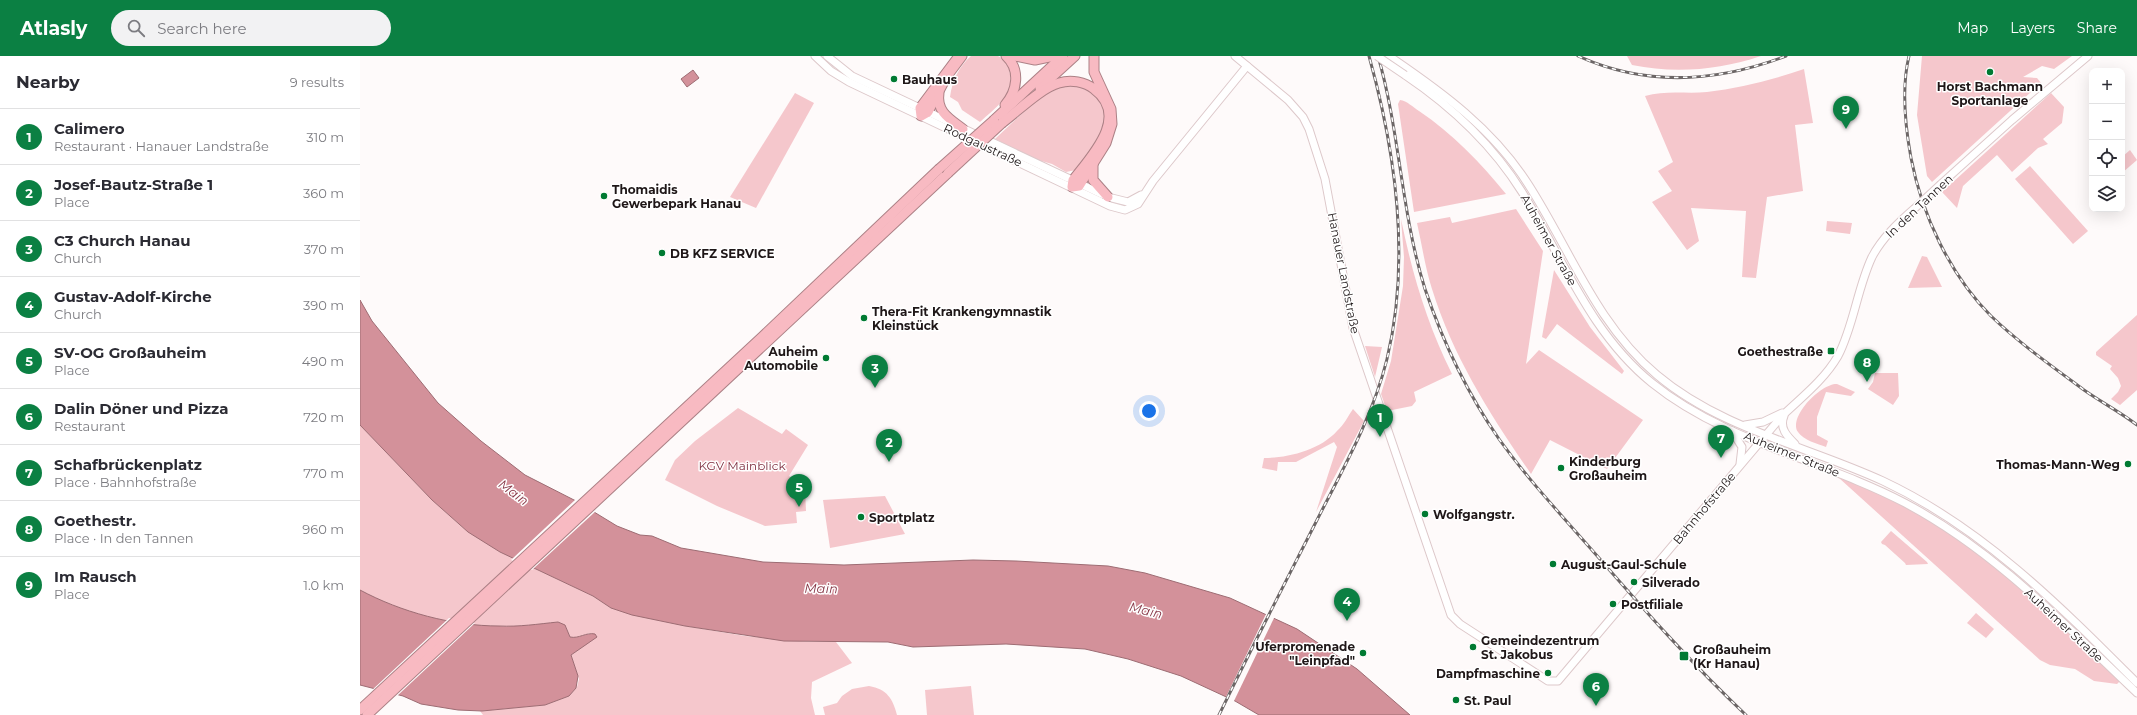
<!DOCTYPE html>
<meta charset="utf-8">
<style>
:root{--surface:#fff;--page:#f2f2f3;--text:#2b2b33;--muted:#7c7c81;--line:#e1e1e2;--accent:#0b8043}
body{margin:0;font-family:Montserrat,sans-serif;background:var(--page);color:var(--text)}
.controls{position:absolute;right:12px;top:12px;display:grid;overflow:hidden;border-radius:8px;box-shadow:0 4px 16px #0002}
.controls button{width:36px;height:36px;display:grid;place-items:center;padding:0;border:0;border-bottom:1px solid var(--line);background:var(--surface);color:var(--text);font:20px sans-serif}
.you{position:absolute;left:789px;top:355px;width:14px;height:14px;margin:-10px;border:3px solid #fff;border-radius:50%;background:#1a73e8;box-shadow:0 0 0 6px #1a73e833}
.badge{display:grid;place-items:center;width:26px;height:26px;border-radius:50%;background:var(--accent);color:#fff;font-size:13px;font-weight:700}
.pin{position:absolute;translate:-50% -33px;filter:drop-shadow(0 1px 2px #0008)}
.pin::after{content:'';position:absolute;top:21px;width:14px;height:12px;background:inherit;clip-path:polygon(0 0,100% 0,50% 100%)}
.list{margin:0;padding:0;list-style:none}
h2{display:flex;justify-content:space-between;align-items:center;height:52px;margin:0;padding:0 16px;font-size:17px}
h2 small{font-size:13px;font-weight:400;color:var(--muted)}
.list li{display:grid;grid-template-columns:26px 1fr auto;gap:12px;align-items:center;box-sizing:border-box;height:56px;padding:0 16px;border-top:1px solid var(--line)}
.list b{display:block;font-size:15px;white-space:nowrap}
.list p{margin:0;font-size:13px;white-space:nowrap;color:var(--muted)}
.list em{font-size:13px;font-style:normal;color:var(--muted)}
.icon{flex:none;width:22px;height:22px;fill:none;stroke:currentColor;stroke-width:2;stroke-linecap:round;stroke-linejoin:round}
.map{position:relative;flex:none;width:1777px;height:659px;overflow:hidden}
header{display:flex;align-items:center;gap:24px;box-sizing:border-box;height:56px;padding:0 20px;background:var(--accent);color:#fff}
header strong{font-size:19px}
nav{display:flex;gap:22px;margin-inline-start:auto;font-size:14px}
.search{width:280px;height:36px;background:var(--page);display:flex;align-items:center;gap:10px;box-sizing:border-box;padding:0 14px;border-radius:22px;color:var(--muted);font-size:15px}
main{display:flex}
aside{flex:1;background:var(--surface)}
.map>svg:first-child{display:block}
.green{fill:#f5c7cc}
.water{fill:#d3919a;stroke:#9d6c73}
.pier{fill:#fefafa}
.lines{fill:none;stroke-linecap:round;stroke-linejoin:round}
.secondary-casing{stroke:#ddc8ca;stroke-width:9}
.highway-casing{stroke:#ac8186;stroke-width:11}
.secondary{stroke:#fff;stroke-width:7}
.highway{stroke:#f8bac2;stroke-width:9}
.rail-casing{stroke:#6c6666;stroke-width:3}
.rail{stroke:#fff;stroke-width:1.5;stroke-dasharray:4.5;stroke-linecap:butt}
.secondary-bridge-casing{stroke:#ddc8ca;stroke-width:9;stroke-linecap:butt}
.highway-bridge-casing{stroke:#ac8186;stroke-width:11;stroke-linecap:butt}
.secondary-bridge{stroke:#fff;stroke-width:7}
.highway-bridge{stroke:#f8bac2;stroke-width:9}
.poi-dot{fill:#007a32;stroke:#fff;stroke-width:1.5}
.labels{text-anchor:middle;dominant-baseline:central;stroke-width:3;stroke-linejoin:round;paint-order:stroke}
.poi-label{font-size:12px;font-weight:bold;fill:#1f1718;stroke:#fff;text-anchor:start}
.street-label{font-size:12px;fill:#1f1718;stroke:#fff}
.park-label{font-size:12px;fill:#7e2f40;stroke:#fff}
.water-label{font-size:13px;font-style:italic;fill:#873747;stroke:#fff}
</style>
<header>
<strong>Atlasly</strong>
<div class="search"><svg class="icon" aria-label="search" viewBox="0 0 24 24"><circle cx="10" cy="10" r="6"/><path d="M15 15l6 6"/></svg>Search here</div>
<nav><a>Map</a><a>Layers</a><a>Share</a></nav>
</header>
<main>
<aside>
<h2>Nearby<small>9 results</small></h2>
<ul class="list">
<li><span class="badge">1</span><div><b>Calimero</b><p>Restaurant · Hanauer Landstraße</p></div><em>310 m</em></li>
<li><span class="badge">2</span><div><b>Josef-Bautz-Straße 1</b><p>Place</p></div><em>360 m</em></li>
<li><span class="badge">3</span><div><b>C3 Church Hanau</b><p>Church</p></div><em>370 m</em></li>
<li><span class="badge">4</span><div><b>Gustav-Adolf-Kirche</b><p>Church</p></div><em>390 m</em></li>
<li><span class="badge">5</span><div><b>SV-OG Großauheim</b><p>Place</p></div><em>490 m</em></li>
<li><span class="badge">6</span><div><b>Dalin Döner und Pizza</b><p>Restaurant</p></div><em>720 m</em></li>
<li><span class="badge">7</span><div><b>Schafbrückenplatz</b><p>Place · Bahnhofstraße</p></div><em>770 m</em></li>
<li><span class="badge">8</span><div><b>Goethestr.</b><p>Place · In den Tannen</p></div><em>960 m</em></li>
<li><span class="badge">9</span><div><b>Im Rausch</b><p>Place</p></div><em>1.0 km</em></li>
</ul>
</aside>
<div class="map">
<svg width="1777" height="659" viewBox="0 0 1777 659">
<rect width="100%" height="100%" fill="#fefafa"/>
<g class="green">
<path d="M611,0H638C645,4 649,10 650,18C654,40 635,52 620,66L602,54L598,46L590,41C592,25 599,10 611,0Z"/>
<path d="M1267,0H1401C1359,14 1315,18 1272,9Z"/>
<path d="M1562,0H1712L1694,13L1682,10L1663,21L1677,22L1681,27L1572,126L1567,120L1557,59Z"/>
<path d="M1444,13L1453,67L1435,69L1443,135L1407,141L1396,222L1382,221L1386,155L1331,152L1339,185L1327,194L1292,146L1312,135L1298,115L1313,106L1285,40C1305,34 1326,38 1347,36C1379,32 1412,24 1444,13Z"/>
<path d="M708,26L734,35L746,53L744,80L716,114L706,116L692,108L678,104L635,83L688,33Z"/>
<path d="M435,37L454,47L396,152L370,141Z"/>
<path d="M1691,37L1704,51L1702,67L1683,83L1688,88L1678,92L1652,116L1637,99L1603,130L1597,152L1582,136Z"/>
<path d="M1040,44C1047,45 1053,51 1059,55C1093,78 1120,106 1146,138L1054,156L1038,48Z"/>
<path d="M1770,94L1777,104L1762,117V101Z"/>
<path d="M1670,110L1728,175L1713,188L1655,123Z"/>
<path d="M1156,153L1183,195L1166,308L1179,294L1283,364L1247,413L1190,384L1171,418C1131,360 1093,301 1072,233C1065,211 1062,189 1057,167L1090,161L1092,167Z"/>
<path d="M1041,163C1052,217 1067,268 1092,318L1054,336L1056,345L1052,350L1027,355L1021,338L1031,305L1043,230L1044,201Z"/>
<path d="M1467,165L1492,167L1490,178L1466,175Z"/>
<path d="M1562,200L1567,201L1582,231L1548,232Z"/>
<path d="M1194,214L1230,271L1264,315L1262,318L1197,268L1186,283L1182,281Z"/>
<path d="M1777,259V334L1760,349L1751,343L1758,336L1761,330L1758,322L1750,313L1752,310L1736,299V296Z"/>
<path d="M1005,290L1022,291L1015,321Z"/>
<path d="M1515,317H1538L1539,340L1533,349L1508,333L1513,326Z"/>
<path d="M1477,328L1495,336L1491,340L1466,336L1457,361V379L1468,385L1466,391C1458,388 1443,384 1438,376C1428,360 1462,327 1477,328Z"/>
<path d="M378,352L422,378L426,373L448,389L429,420L445,432L446,455L436,456L437,467L405,470L357,450L305,424L315,404L335,385Z"/>
<path d="M993,353L1004,365L956,456L977,391L974,386L936,406H918L917,415L902,412L904,402C928,402 960,394 977,375C984,369 988,360 993,353Z"/>
<path d="M0,369L72,444L102,471L140,496L233,540L251,552L325,570L385,580L450,586H476L492,607L452,626L451,642L455,659H123L120,655L185,649L209,640L217,631L219,623L211,599L237,580L230,577L216,582L210,581L206,571L198,566C178,568 159,571 139,570C92,570 41,556 0,534Z"/>
<path d="M1479,422C1593,461 1674,544 1760,625L1757,628L1734,625L1715,613L1690,609L1680,604Z"/>
<path d="M525,440L545,478L470,492L463,444Z"/>
<path d="M1531,475L1567,506L1568,508L1546,509L1545,507L1525,489L1522,488L1521,486Z"/>
<path d="M1616,557L1634,573L1626,582L1607,567Z"/>
<path d="M509,630C527,633 533,643 537,659H465L463,651L477,647L482,640L492,633Z"/>
<path d="M611,630L614,659H567L565,634Z"/>
</g>
<g class="water">
<path d="M333,14L339,22L327,31L321,23Z"/>
<path d="M0,244L12,265L78,347L121,385L165,419L216,445L257,470L280,479L292,480L321,492L403,506L484,509L613,504L656,505L748,510L785,517L870,542L937,573L997,613L1050,659H899L875,645L821,620L768,603L725,593L646,588L553,591L528,586L424,585L325,570L272,559L251,552L233,540L140,496L108,476L72,444L0,369Z"/>
<path d="M0,534C41,556 92,570 139,570C159,571 178,568 198,566L205,569L210,581C219,583 226,576 235,578L237,581L211,599L218,620L216,632L209,640L185,649L122,655L98,654L61,648L43,640L0,629Z"/>
</g>
<g class="pier">
<path d="M216,443L236,455L172,514L151,504Z"/>
<path d="M907,556L915,560L873,647L865,643Z"/>
<path d="M89,562L115,567L36,641L11,635Z"/>
</g>
<g class="lines">
<g class="secondary-casing">
<g id="secondary">
<path d="M455,0L471,15L489,26L750,150L765,154L778,148L793,125L887,10"/>
<path d="M467,0L492,20L748,141L768,146L781,139"/>
<path d="M875,0L928,44L943,61L949,73L965,123L993,272L1091,559L1100,568L1188,625H1198L1422,360C1442,341 1464,324 1478,300C1494,269 1497,233 1512,201C1522,182 1538,167 1554,153"/>
<path d="M1029,0C1082,36 1133,73 1168,128C1210,193 1236,268 1297,319C1361,373 1447,390 1523,425C1623,472 1700,550 1777,627"/>
<path d="M1045,19C1091,50 1132,88 1162,136C1203,202 1230,277 1292,327C1365,386 1463,404 1545,447C1634,494 1704,568 1777,637"/>
<path d="M1581,128L1652,64L1728,0"/>
<path d="M1424,360C1419,372 1427,380 1435,388"/>
<path d="M1385,369L1403,366L1422,357"/>
<path d="M1372,375L1382,391L1380,408"/>
</g>
</g>
<g class="highway-casing">
<g id="highway">
<path d="M599,0L560,52L561,60L568,56L587,20L602,0"/>
<path d="M655,0L675,4L694,0"/>
<path d="M680,32L715,0"/>
<path d="M579,37C576,56 590,63 603,73"/>
<path d="M645,49C657,35 661,14 646,0"/>
<path d="M634,64L703,0"/>
<path d="M642,67C658,55 681,32 699,27C711,23 725,26 734,33C771,60 731,101 713,124L712,131L719,130L746,87L752,68L751,53L734,16V0"/>
<path d="M733,109V124L748,141"/>
<path d="M0,654L402,281L579,113"/>
<path d="M7,659L588,117"/>
</g>
</g>
<use href="#secondary" class="secondary"/>
<use href="#highway" class="highway"/>
<g class="rail-casing">
<g id="rail">
<path d="M1018,0C1040,76 1041,157 1065,233C1083,286 1107,337 1139,383C1169,425 1205,463 1239,502C1286,556 1334,610 1386,659"/>
<path d="M1218,0C1286,31 1358,26 1426,0"/>
<path d="M1549,0C1541,33 1545,69 1551,102C1562,159 1590,219 1631,260C1659,287 1693,311 1724,334C1741,346 1760,356 1777,369"/>
<path d="M859,659C891,593 924,529 957,464C984,411 1013,360 1027,303C1051,203 1036,97 1009,0"/>
</g>
</g>
<use href="#rail" class="rail"/>
<g class="secondary-bridge-casing">
<g id="secondary-bridge">
<path d="M1017,0L1045,19"/>
<path d="M1554,153L1581,128"/>
</g>
</g>
<g class="highway-bridge-casing">
<g id="highway-bridge">
<path d="M579,113L634,64"/>
<path d="M588,117L642,67"/>
</g>
</g>
<use href="#secondary-bridge" class="secondary-bridge"/>
<use href="#highway-bridge" class="highway-bridge"/>
</g>
<g class="poi-dot">
<circle cx="1630" cy="16" r="4"/>
<circle cx="534" cy="23" r="4"/>
<circle cx="244" cy="140" r="4"/>
<circle cx="302" cy="197" r="4"/>
<circle cx="504" cy="262" r="4"/>
<rect x="1467" y="291" width="8" height="8" rx="2"/>
<circle cx="466" cy="302" r="4"/>
<circle cx="1768" cy="408" r="4"/>
<circle cx="1201" cy="412" r="4"/>
<circle cx="1065" cy="458" r="4"/>
<circle cx="501" cy="461" r="4"/>
<circle cx="1193" cy="508" r="4"/>
<circle cx="1274" cy="526" r="4"/>
<circle cx="1253" cy="548" r="4"/>
<circle cx="1113" cy="591" r="4"/>
<circle cx="1003" cy="597" r="4"/>
<rect x="1319" y="595" width="10" height="10" rx="2"/>
<circle cx="1188" cy="617" r="4"/>
<circle cx="1096" cy="644" r="4"/>
</g>
<g class="labels">
<g class="poi-label">
<text x="542" y="23">Bauhaus</text>
<text x="1630" y="30" text-anchor="middle">Horst Bachmann<tspan x="1630" dy="14">Sportanlage</tspan></text>
<text x="252" y="133">Thomaidis<tspan x="252" dy="14">Gewerbepark Hanau</tspan></text>
<text x="310" y="197">DB KFZ SERVICE</text>
<text x="512" y="255">Thera-Fit Krankengymnastik<tspan x="512" dy="14">Kleinstück</tspan></text>
<text x="458" y="295" text-anchor="end">Auheim<tspan x="458" dy="14">Automobile</tspan></text>
<text x="1463" y="295" text-anchor="end">Goethestraße</text>
<text x="1209" y="405">Kinderburg<tspan x="1209" dy="14">Großauheim</tspan></text>
<text x="1760" y="408" text-anchor="end">Thomas-Mann-Weg</text>
<text x="1073" y="458">Wolfgangstr.</text>
<text x="509" y="461">Sportplatz</text>
<text x="1201" y="508">August-Gaul-Schule</text>
<text x="1282" y="526">Silverado</text>
<text x="1261" y="548">Postfiliale</text>
<text x="1121" y="584">Gemeindezentrum<tspan x="1121" dy="14">St. Jakobus</tspan></text>
<text x="995" y="590" text-anchor="end">Uferpromenade<tspan x="995" dy="14">"Leinpfad"</tspan></text>
<text x="1333" y="593">Großauheim<tspan x="1333" dy="14">(Kr Hanau)</tspan></text>
<text x="1180" y="617" text-anchor="end">Dampfmaschine</text>
<text x="1104" y="644">St. Paul</text>
</g>
<g class="street-label">
<text transform="translate(623 89) rotate(25)">Rodgaustraße</text>
<text transform="translate(1559 150) rotate(-43)">In den Tannen</text>
<text transform="translate(1189 184) rotate(61)">Auheimer Straße</text>
<text transform="translate(984 217) rotate(79)">Hanauer Landstraße</text>
<text transform="translate(1432 398) rotate(22)">Auheimer Straße</text>
<text transform="translate(1344 452) rotate(-50)">Bahnhofstraße</text>
<text transform="translate(1704 569) rotate(43)">Auheimer Straße</text>
</g>
<g class="park-label">
<text x="382" y="409">KGV Mainblick</text>
</g>
<g class="water-label">
<text transform="translate(154 436) rotate(37)">Main</text>
<text transform="translate(461 532) rotate(1)">Main</text>
<text transform="translate(786 554) rotate(14)">Main</text>
</g>
</g>
</svg>
<div class="controls">
<button>+</button>
<button>−</button>
<button><svg class="icon" aria-label="locate" viewBox="0 0 24 24"><circle cx="12" cy="12" r="6"/><path d="M12 2v4M12 18v4M2 12h4M18 12h4"/></svg></button>
<button><svg class="icon" aria-label="layers" viewBox="0 0 24 24"><path d="M12 4l9 5-9 5-9-5zM3 14l9 5 9-5"/></svg></button>
</div>
<div class="you"></div>
<div class="pin badge" style="left:1020px;top:381px">1</div>
<div class="pin badge" style="left:529px;top:406px">2</div>
<div class="pin badge" style="left:515px;top:332px">3</div>
<div class="pin badge" style="left:987px;top:565px">4</div>
<div class="pin badge" style="left:439px;top:451px">5</div>
<div class="pin badge" style="left:1236px;top:650px">6</div>
<div class="pin badge" style="left:1361px;top:402px">7</div>
<div class="pin badge" style="left:1507px;top:326px">8</div>
<div class="pin badge" style="left:1486px;top:73px">9</div>
</div>
</main>
